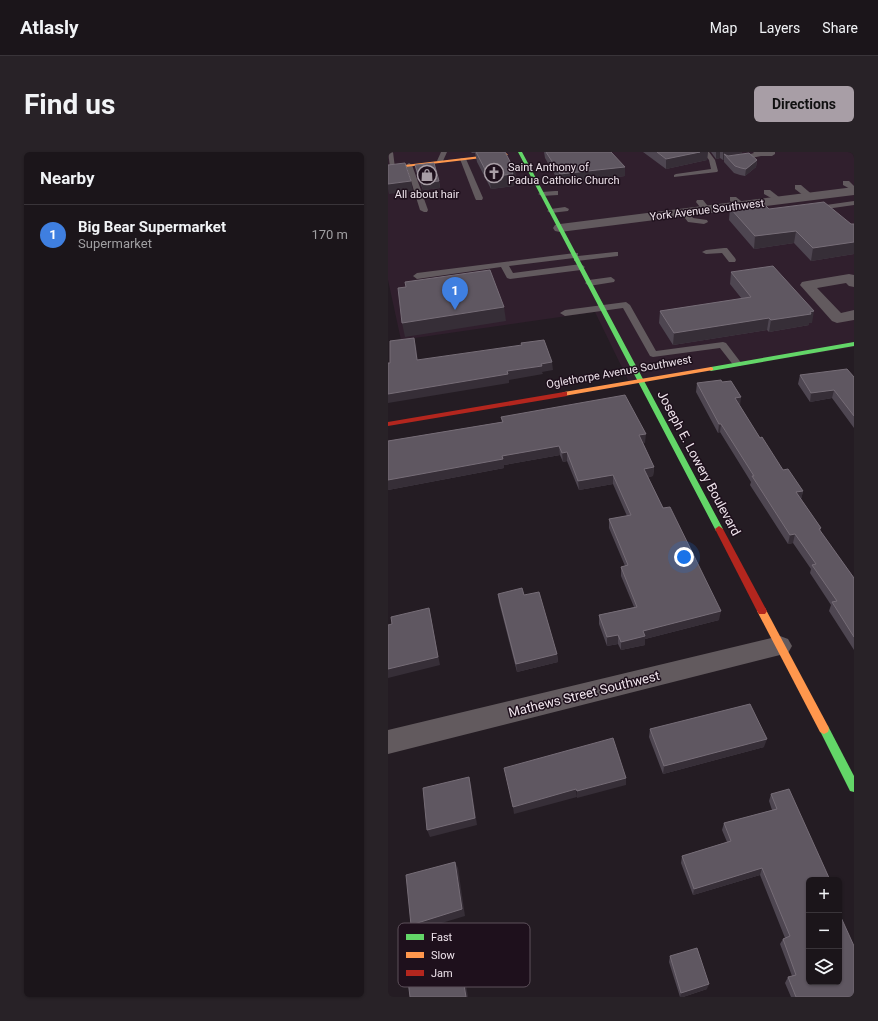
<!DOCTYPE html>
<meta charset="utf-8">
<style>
:root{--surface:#1b151a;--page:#282227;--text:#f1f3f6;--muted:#a09fa2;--line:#393439;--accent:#a89ea6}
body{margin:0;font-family:Roboto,sans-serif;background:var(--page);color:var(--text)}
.controls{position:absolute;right:12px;bottom:12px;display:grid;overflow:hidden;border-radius:6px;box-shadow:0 1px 3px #0004}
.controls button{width:36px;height:36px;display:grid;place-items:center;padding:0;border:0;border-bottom:1px solid var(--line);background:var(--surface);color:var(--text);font:20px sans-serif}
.you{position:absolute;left:296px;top:405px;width:14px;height:14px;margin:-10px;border:3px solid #fff;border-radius:50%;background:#1a73e8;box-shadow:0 0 0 6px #1a73e833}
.badge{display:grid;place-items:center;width:26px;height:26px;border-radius:50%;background:var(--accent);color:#fff;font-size:13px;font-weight:700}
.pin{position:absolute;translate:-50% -33px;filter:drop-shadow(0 1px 2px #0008)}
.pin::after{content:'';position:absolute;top:21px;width:14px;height:12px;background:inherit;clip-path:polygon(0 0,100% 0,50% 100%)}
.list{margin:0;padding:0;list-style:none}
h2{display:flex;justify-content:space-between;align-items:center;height:52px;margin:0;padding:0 16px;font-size:17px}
h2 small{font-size:13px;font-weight:400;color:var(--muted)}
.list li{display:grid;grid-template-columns:26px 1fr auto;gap:12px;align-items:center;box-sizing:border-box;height:60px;padding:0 16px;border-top:1px solid var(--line)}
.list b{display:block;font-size:15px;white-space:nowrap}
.list p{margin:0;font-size:13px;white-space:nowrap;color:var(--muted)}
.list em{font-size:13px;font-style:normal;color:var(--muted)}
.icon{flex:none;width:22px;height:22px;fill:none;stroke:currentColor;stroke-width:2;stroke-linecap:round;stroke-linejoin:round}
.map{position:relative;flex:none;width:466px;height:845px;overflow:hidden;border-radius:6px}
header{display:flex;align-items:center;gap:24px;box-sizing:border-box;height:56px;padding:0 20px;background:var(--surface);border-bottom:1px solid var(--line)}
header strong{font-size:19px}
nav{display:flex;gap:22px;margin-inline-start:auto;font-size:14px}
.intro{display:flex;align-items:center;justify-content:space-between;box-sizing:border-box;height:96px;padding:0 24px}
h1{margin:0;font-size:28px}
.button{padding:10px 18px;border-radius:6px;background:var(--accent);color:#111;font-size:14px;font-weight:700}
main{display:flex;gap:24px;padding:0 24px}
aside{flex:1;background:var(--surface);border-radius:6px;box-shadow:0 1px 3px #0004}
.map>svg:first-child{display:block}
.built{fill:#301f2d}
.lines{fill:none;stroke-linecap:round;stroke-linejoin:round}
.lane{fill:#625a5e;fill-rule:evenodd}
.street{fill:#625a5e;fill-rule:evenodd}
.fast{fill:#63d668;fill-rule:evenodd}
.slow{fill:#ff974d;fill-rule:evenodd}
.jam{fill:#b3261e;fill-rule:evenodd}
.wall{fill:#4e4651}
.shaded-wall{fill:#362e37}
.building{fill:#5f5761;stroke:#766d77}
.labels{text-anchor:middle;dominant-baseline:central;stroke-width:3;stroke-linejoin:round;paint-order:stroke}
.far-poi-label{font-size:11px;fill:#efe4ec;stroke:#1e101c;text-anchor:start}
.far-street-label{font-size:11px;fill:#efe4ec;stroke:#1e101c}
.street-label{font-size:13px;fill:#efe4ec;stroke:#1e101c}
.key{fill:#1e101c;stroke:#5d505a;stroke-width:1}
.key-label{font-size:11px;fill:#efe4ec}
</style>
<header>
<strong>Atlasly</strong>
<nav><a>Map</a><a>Layers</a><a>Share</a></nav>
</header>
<div class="intro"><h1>Find us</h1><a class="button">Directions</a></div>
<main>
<aside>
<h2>Nearby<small></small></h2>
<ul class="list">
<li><span class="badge" style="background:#3f7fe0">1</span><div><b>Big Bear Supermarket</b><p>Supermarket</p></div><em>170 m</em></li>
</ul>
</aside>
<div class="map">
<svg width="466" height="845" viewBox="0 0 466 845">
<rect width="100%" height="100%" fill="#241c23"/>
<path class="built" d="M0,0H466V195L242,232L207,160L13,188L0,128Z"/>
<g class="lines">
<g class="lane">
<path d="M0,0H5L7,16L2,15Z"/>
<path d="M53,0H59L55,9L52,11L49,9Z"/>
<path d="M315,0H321L327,8L330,19L329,20L286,25V23L288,22L323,17L321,8Z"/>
<path d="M365,0H387V2L384,4H373L349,9L346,7L366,1Z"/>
<path d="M73,6L78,7L95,46L94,48H88L87,46L72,7Z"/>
<path d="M21,11L24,13L40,58L39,60H36L32,58L18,13Z"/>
<path d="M455,29H461L466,34V39L455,33Z"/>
<path d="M407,33H413L427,45L426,47H420L407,37Z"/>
<path d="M376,38H382L396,49L392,51L376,42Z"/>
<path d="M167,39H170V43L154,44L150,42L154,40Z"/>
<path d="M342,45H348L358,53L357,55H351L342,49Z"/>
<path d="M309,48H315L323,58L322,60H316L308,50Z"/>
<path d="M466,49V53L424,59L420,57L424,55Z"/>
<path d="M177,55L181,57L180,59L163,61L159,59L163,57Z"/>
<path d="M294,59H300L305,66L319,68L320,70L316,72L300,70L293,61Z"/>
<path d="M336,96H339L347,106L348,108L347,110H341L334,101L318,102L314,100L318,98Z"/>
<path d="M227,100H230V104L189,109H186V106L121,114L125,121L193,112L197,115L193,118L122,127L119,126L113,115L29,127L25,124L29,121L187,101H190V104Z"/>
<path d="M223,125L227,128L226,130L201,134L197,131L201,128Z"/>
<path d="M238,150L242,153L268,199L335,190L338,191L354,212L352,214H346L332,196L265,205L262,204L235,156L177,164L172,161L177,158Z"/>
</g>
<g class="street">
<path d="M466,35V43L172,80L167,79L165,76L167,73L172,72Z"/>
<path d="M461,122L466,123V135L461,134L458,131L429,136L453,161L466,158V168L449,171L444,169L412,133L414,130L419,129Z"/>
<path d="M392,484L400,487L404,494L400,501L0,602V578Z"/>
</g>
<g class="fast">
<path d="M130,0H134L335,377L334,379H328L327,377Z"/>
<path d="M466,190V194L323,219L320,217L323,215Z"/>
<path d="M436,572L440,574L466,624V640L462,639L431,577L432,574Z"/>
</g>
<g class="slow">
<path d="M118,1L120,3L0,17V15Z"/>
<path d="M323,215L325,216V218L176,244L172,242L176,240Z"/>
<path d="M374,455L377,456L440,574L441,577L440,580L436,582L432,580L369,459L371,456Z"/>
</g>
<g class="jam">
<path d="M176,240H179V244L0,274V270Z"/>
<path d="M331,374L335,377L379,459L377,462H371L369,459L327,377Z"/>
</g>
</g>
<g class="wall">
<path d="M83,0H117L127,19L128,32H126V34L103,37L89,10L87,1H84Z"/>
<path d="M156,0H223L237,24L172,32L157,6Z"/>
<path d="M255,0H320L319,8L278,17Z"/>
<path d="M323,0H354V2L340,4L369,8L368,15L357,24L352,23L346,21L336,10V7L335,8L332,6L328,7Z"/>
<path d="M27,13L51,29L52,36L35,38L28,20Z"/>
<path d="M342,56L463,72H466V102L423,109L406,91L366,97L341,68Z"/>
<path d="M343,120L424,171H421V173L381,180L379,178L285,193L271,171L272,159L354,147L342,132Z"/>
<path d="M412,223L466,225V276L444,246L422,250L410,232Z"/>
<path d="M309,231L352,254L372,286L395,318L415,339L413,347L433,376L432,379L466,426V498L441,459L443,453L422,421L423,417L405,391L400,392L362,333L363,330L332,280L330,281L308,240Z"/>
<path d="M113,265L257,291H255L266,315L265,324L260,325L331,468L257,487V493L233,498L230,492L219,494L211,472V463L246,455L233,424V415L237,414L221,376V367L239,364L225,332L191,338L179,309L175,310L172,303L116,313V316L0,338V289L114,270Z"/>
<path d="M110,442L136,443L169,502L170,510L129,520L111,450Z"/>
<path d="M262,577L376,595L275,622L261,585Z"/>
<path d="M401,637L466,845H403L397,831L400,825L404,824L392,792L395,787L397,786L372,723L305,743L293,711L294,704L339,690L334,678L336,671L384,658L381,649L383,642Z"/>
<path d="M282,804L319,837L295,845H292L281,810Z"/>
</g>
<g class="shaded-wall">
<path d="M312,0H320L319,8L278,17V7Z"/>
<path d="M328,0H332V6L328,7Z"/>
<path d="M335,0H354V2L338,5L336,2V7L335,8Z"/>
<path d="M369,8L368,15L357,24L358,17Z"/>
<path d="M237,15V24L172,32V22Z"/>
<path d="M127,19L128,32H126V34L103,37L101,25Z"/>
<path d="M23,29L25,39L1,42L0,37V32Z"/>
<path d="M51,29L52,36L35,38L33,31Z"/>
<path d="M408,79L406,91L366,97L367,84Z"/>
<path d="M466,90V102L423,109L425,96Z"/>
<path d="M116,155L118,169L17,185L14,171Z"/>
<path d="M426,159L424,171H421V173L381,180L383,168Z"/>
<path d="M381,166L379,178L285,193L286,181Z"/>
<path d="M26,186L28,194L31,217L29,208Z"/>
<path d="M164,210L165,218L154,220L155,222L121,228V231L0,251V242L119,219L153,212Z"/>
<path d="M446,238L444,246L422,250L423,241Z"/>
<path d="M353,245L352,254L346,255L347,246Z"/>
<path d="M331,272H333L332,280L330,281Z"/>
<path d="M258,282L257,291L250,292L251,283Z"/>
<path d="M171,294L172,303L116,313V316L0,338V328L114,304Z"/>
<path d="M179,300V309L175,310L174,301Z"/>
<path d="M266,315L265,324L256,326V317Z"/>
<path d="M225,323V332L191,338L190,329Z"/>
<path d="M415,339L413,348L408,340Z"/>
<path d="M407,382L405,391L400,392L402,383Z"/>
<path d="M41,456L43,465L52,513L0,526V517Z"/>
<path d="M333,459L331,468L257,487V493L233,498V490L255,479Z"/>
<path d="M230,483V492L219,494V485Z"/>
<path d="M169,502L170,510L129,520L128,512Z"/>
<path d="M379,587L376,595L275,622L276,614Z"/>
<path d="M81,625L83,632L89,673L42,685L39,678Z"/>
<path d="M238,626V633L189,646V639Z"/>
<path d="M188,637L189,645L126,662L125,655Z"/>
<path d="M67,710L70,716L77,764L27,779L23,773Z"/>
<path d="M374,716L372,723L305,743L306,737Z"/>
<path d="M70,796L73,802L80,845H78Z"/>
<path d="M321,832L319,837L295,845H292L293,841Z"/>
</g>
<g class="building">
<path d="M88,0H117L127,19L124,20L125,22L101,25Z"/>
<path d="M158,0H223L237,15L172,22Z"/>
<path d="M269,0H312L278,7Z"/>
<path d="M361,1L369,8L358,17L353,16L347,14L336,2L340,4Z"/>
<path d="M17,11L23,29L0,32V13Z"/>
<path d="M46,11L51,29L33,31L27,13Z"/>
<path d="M436,50L463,72H466V90L425,96L408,79L367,84L342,56L376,52L381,57Z"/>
<path d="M385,114L426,159L422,160L423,162L383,168L381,166L286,181L272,159L363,145L343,120Z"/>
<path d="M102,118L116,155L14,171L10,136L18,135L17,130Z"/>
<path d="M26,186L29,208L134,193L133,191L156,188L164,210L153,212L154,214L119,219L120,222L0,242V211H2V189Z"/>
<path d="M459,217L466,225V264L446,238L423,241L412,223Z"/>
<path d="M333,228L334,230L343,229L353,245L347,246L372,286L374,285L395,318L400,317L415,339L408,340L433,376L431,377L466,426V485L444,450L449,449L424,413L428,412L407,382L402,383L364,324H366L333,272H331L309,231Z"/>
<path d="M237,243L258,282L251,283L266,315L256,317L275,356L282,355L333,459L255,479L257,484L233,490L230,483L219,485L211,463L249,455L233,415L240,413L221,367L243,363L225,323L190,329L179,300L174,301L171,294L114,304L115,307L0,328V289L115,270L113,265Z"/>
<path d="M134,436L136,443L151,440L169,502L128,512L110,442Z"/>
<path d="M41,456L50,505L0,517V473L4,472L3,465Z"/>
<path d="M362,552L379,587L276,614L262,577Z"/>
<path d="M225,586L238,626L189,639L188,637L125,655L116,616Z"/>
<path d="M81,625L87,666L39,678L35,636Z"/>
<path d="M401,637L442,728H421V830H451V761L466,794V845H408L400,825L408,823L395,787L402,784L374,716L306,737L294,704L343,689L336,671L389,657L383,642Z"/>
<path d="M67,710L74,757L23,773L18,723Z"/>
<path d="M70,796L78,845H22L18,812Z"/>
<path d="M309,796L321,832L293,841L282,804Z"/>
</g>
<defs>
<g id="church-ring" transform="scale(1)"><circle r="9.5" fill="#1e101c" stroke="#a89ea6" stroke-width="1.5"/><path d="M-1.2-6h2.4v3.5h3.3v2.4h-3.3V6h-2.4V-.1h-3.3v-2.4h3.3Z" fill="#a89ea6"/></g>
<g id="shop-ring" transform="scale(1)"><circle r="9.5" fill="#1e101c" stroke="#a89ea6" stroke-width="1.5"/><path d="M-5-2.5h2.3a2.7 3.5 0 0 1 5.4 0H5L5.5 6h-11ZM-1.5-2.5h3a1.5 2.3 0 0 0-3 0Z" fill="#a89ea6"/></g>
</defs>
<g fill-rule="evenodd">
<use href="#church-ring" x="106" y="21"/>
<use href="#shop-ring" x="39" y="23"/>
</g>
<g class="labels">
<g class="far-poi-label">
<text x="120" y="15">Saint Anthony of<tspan x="120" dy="13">Padua Catholic Church</tspan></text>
<text x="39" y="42" text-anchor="middle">All about hair</text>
</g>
<g class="far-street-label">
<text transform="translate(319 58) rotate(-7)">York Avenue Southwest</text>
<text transform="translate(231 220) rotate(-10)">Oglethorpe Avenue Southwest</text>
</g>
<g class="street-label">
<text transform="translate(311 311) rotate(62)">Joseph E. Lowery Boulevard</text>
<text transform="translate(196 542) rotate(-14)">Mathews Street Southwest</text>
</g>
</g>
<rect x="10" y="771" width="132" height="64" rx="6" class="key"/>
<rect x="18" y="782" width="18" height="6" fill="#63d668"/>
<rect x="18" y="800" width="18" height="6" fill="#ff974d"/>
<rect x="18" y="818" width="18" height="6" fill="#b3261e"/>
<g class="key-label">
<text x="43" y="789">Fast</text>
<text x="43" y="807">Slow</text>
<text x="43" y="825">Jam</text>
</g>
</svg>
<div class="controls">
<button>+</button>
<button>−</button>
<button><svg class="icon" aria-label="layers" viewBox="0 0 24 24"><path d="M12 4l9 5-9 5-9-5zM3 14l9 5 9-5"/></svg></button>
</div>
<div class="you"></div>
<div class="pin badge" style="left:67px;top:158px;background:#3f7fe0">1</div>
</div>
</main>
